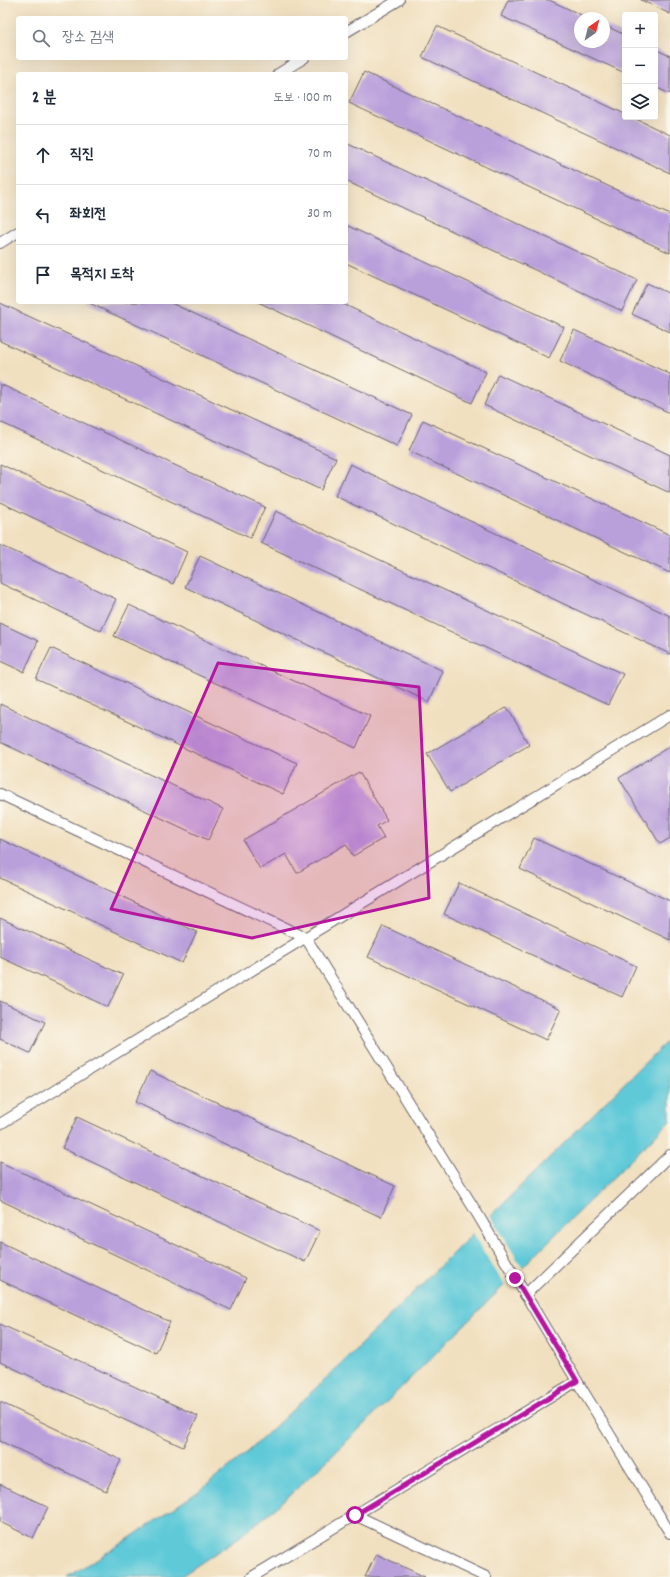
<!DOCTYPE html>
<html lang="ko">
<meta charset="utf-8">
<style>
:root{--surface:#fff;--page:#f6f6f7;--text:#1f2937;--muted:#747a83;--line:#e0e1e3}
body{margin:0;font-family:Dekko,"Poor Story",sans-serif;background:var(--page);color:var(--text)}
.controls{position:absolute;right:12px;top:12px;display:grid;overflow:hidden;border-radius:4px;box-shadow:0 4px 16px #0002}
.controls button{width:36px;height:36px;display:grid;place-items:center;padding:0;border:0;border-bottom:1px solid var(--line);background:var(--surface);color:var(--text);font:20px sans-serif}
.compass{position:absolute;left:574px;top:12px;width:36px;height:36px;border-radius:50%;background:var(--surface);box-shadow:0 4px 16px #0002;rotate:35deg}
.stop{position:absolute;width:12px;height:12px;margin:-9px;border:3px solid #b5179e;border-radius:50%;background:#fff}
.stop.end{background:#b5179e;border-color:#fff;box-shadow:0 1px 4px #0008}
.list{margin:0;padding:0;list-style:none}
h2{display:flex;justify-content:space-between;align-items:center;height:52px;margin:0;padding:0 16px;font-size:17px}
h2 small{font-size:13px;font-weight:400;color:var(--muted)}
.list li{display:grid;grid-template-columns:26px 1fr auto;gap:12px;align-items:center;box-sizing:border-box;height:60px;padding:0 16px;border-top:1px solid var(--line)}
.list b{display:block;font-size:15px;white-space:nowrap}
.list em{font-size:13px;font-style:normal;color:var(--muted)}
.icon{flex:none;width:22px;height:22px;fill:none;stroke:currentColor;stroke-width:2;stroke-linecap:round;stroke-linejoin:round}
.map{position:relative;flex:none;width:670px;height:1577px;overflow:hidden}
.search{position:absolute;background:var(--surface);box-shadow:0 4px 16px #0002;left:16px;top:16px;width:332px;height:44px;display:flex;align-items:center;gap:10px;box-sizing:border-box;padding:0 14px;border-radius:4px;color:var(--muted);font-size:15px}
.panel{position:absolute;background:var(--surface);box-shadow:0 4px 16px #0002;left:16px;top:72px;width:332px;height:232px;border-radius:4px}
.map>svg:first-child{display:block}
.water{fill:#5ec9d8;stroke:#40768a}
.pier{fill:#f1e0c0}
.building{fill:#b9a0db}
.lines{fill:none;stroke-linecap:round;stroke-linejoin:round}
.service-casing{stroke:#6a646a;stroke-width:12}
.service{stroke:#fff;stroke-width:10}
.route{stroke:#b5179e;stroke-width:5}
.marked{fill:#b5179e;fill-opacity:0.2;stroke:#b5179e;stroke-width:3;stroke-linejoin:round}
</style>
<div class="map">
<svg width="670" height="1577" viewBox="0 0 670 1577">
<rect width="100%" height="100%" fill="#fbf7ec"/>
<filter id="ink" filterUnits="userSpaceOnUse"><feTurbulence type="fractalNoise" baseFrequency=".025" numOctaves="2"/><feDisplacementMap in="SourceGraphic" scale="8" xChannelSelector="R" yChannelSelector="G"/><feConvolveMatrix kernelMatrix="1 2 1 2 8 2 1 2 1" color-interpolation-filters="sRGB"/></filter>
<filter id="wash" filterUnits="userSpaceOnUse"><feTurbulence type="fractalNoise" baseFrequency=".012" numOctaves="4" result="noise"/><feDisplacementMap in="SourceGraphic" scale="16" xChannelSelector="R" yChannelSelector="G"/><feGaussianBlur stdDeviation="0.9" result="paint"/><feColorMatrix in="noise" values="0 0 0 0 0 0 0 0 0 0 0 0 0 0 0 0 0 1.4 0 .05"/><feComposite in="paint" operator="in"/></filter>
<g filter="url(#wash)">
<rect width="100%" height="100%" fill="#f1e0c0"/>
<path class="water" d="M670,1038V1121L333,1455L277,1507L238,1538L180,1577H67L121,1544L202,1489L249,1451L337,1368Z"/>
<path class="pier" d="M489,1213L523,1269L505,1286L471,1231Z"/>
<g id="blocks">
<g class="building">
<path d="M508,0H549L588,18H580V42H604V25L625,35V73L501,16Z"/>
<path d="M641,0H670V14Z"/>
<path d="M437,26L625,114V117H632L670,135V173L422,57Z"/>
<path d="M655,49L670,56V94L655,87Z"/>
<path d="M364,72L670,215V253L349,103Z"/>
<path d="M346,143L637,280L622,311L346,181Z"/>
<path d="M346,225L564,327L549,358L346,263Z"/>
<path d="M647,283L670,294V332L632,314Z"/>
<path d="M87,302H169L412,415L397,446Z"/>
<path d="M258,302H339L486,372L472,403Z"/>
<path d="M0,303L336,458L321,490L0,341Z"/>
<path d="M574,330L670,374V413L560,361Z"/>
<path d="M498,374L670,455V493L484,405Z"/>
<path d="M0,384L265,507L250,538L0,422Z"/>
<path d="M423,420L670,535V573L409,451Z"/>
<path d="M0,464L187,552L173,584L0,502Z"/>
<path d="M350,464L670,616V654L335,496Z"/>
<path d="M276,511L623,674L608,705L261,543Z"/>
<path d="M0,545L116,599L101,631L0,583Z"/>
<path d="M200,556L443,671L429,702L185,587Z"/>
<path d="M129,605L370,716L356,748L114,636Z"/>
<path d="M0,623L38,641L24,672L0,661Z"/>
<path d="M51,648L297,763L283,794L36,679Z"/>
<path d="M0,704L223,809L208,840L0,742Z"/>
<path d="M507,707L529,745L450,792L427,754Z"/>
<path d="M670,746V838L660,844L619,778Z"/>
<path d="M359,772L387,820L377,826L384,838L353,856L346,844L297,873L286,854L260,869L243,840Z"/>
<path d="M534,838L670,901V940L520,869Z"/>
<path d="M0,839L197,932L182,963L0,878Z"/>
<path d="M459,883L636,966L622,997L444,914Z"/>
<path d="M0,918L123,975L108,1007L0,957Z"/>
<path d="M383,926L561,1009L546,1040L368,957Z"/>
<path d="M0,1001L45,1022L30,1053L0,1039Z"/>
<path d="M150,1071L395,1186L381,1217L135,1102Z"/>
<path d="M77,1117L320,1231L305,1262L62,1148Z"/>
<path d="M0,1162L246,1278L231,1310L0,1200Z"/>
<path d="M0,1242L170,1322L156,1353L0,1280Z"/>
<path d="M0,1324L198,1416L183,1447L0,1362Z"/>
<path d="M0,1402L121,1460L106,1491L0,1441Z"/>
<path d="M0,1484L48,1507L33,1538L0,1522Z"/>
<path d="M376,1554L425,1577H365Z"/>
</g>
</g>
</g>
<g filter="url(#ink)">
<use href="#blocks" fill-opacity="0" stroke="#6a646a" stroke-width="1"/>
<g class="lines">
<g class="service-casing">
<g id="service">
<path d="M346,32L399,0"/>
<path d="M278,74L304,58"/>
<path d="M0,243L18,232"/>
<path d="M0,794L306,938L475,1210L577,1381L670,1533"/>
<path d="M0,1124L670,715"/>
<path d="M525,1295L670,1155"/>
<path d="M355,1515L486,1577"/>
<path d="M252,1577L577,1381"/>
</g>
</g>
<use href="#service" class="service"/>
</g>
</g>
<g class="lines" filter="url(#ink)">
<path class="route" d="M355,1515L577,1381L515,1278"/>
</g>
<path class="marked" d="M218,663L419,687L429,898L252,938L111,909Z"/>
</svg>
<div class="controls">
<button>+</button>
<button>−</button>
<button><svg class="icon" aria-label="layers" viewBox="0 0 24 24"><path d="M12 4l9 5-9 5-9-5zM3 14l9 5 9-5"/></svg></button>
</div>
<svg class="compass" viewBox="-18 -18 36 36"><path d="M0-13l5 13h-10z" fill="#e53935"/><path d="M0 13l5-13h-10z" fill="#747a83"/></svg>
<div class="stop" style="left:355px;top:1515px"></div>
<div class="stop end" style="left:515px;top:1278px"></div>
<div class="search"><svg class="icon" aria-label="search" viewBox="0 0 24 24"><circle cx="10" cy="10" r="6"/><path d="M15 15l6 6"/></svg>장소 검색</div>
<section class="panel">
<h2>2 분<small>도보 · 100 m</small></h2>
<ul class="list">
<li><svg class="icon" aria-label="ahead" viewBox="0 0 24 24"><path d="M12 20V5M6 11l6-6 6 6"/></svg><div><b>직진</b></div><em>70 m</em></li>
<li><svg class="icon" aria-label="left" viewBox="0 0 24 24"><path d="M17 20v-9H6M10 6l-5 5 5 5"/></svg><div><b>좌회전</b></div><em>30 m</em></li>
<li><svg class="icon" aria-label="arrive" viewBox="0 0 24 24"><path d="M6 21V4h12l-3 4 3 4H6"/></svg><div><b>목적지 도착</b></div></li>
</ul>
</section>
</div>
